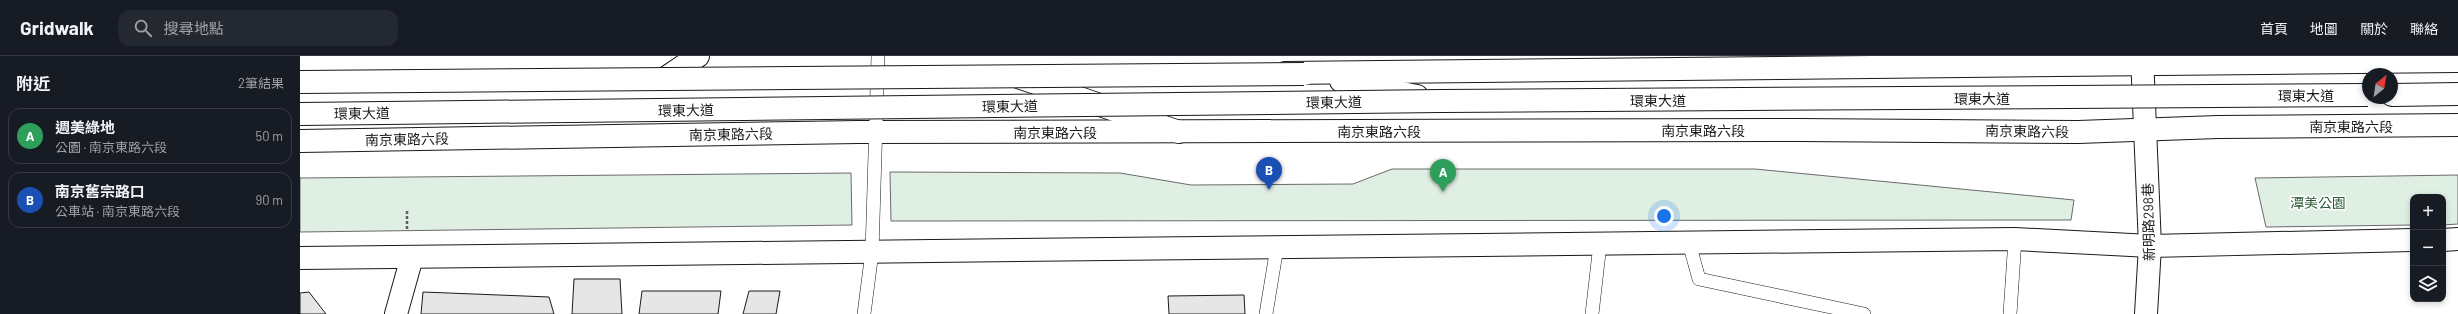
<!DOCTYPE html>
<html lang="zh-TW">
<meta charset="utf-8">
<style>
:root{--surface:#171b24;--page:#242831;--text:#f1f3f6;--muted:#9ea1a6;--line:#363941;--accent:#c62828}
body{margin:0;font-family:Barlow,"Noto Sans TC",sans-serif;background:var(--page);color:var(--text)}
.controls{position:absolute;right:12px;bottom:12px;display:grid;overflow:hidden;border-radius:8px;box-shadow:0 2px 6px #0003}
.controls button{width:36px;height:36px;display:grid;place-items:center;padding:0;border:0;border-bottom:1px solid var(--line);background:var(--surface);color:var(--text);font:20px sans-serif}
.compass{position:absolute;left:2062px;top:12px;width:36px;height:36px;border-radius:50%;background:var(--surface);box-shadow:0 2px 6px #0003;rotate:30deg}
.you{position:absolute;left:1364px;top:160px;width:14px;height:14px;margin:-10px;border:3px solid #fff;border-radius:50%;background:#1a73e8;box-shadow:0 0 0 6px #1a73e833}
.badge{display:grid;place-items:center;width:26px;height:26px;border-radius:50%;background:var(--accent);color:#fff;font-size:13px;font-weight:700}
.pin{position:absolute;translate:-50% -33px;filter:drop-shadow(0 1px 2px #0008)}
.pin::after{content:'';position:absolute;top:21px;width:14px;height:12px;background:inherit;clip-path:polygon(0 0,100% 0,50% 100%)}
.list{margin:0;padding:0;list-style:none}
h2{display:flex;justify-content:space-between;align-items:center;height:52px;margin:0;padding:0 16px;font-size:17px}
h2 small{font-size:13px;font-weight:400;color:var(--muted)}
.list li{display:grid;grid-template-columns:26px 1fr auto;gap:12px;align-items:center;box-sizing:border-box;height:56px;margin:0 8px 8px;padding:0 8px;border:1px solid var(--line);border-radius:12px}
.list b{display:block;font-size:15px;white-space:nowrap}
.list p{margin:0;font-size:13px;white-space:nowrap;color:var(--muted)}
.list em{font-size:13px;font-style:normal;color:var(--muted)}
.icon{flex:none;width:22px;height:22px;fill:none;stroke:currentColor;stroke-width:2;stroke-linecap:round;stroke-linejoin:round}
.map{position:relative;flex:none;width:2158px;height:258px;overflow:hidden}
header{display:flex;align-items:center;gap:24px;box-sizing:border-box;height:56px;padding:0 20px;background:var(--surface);border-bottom:1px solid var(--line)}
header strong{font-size:19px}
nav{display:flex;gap:22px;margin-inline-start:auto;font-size:14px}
.search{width:280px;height:36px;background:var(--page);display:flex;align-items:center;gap:10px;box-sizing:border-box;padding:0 14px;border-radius:12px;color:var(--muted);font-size:15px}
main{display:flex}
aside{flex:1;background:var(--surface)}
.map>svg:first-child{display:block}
.green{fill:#e0efe3;stroke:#6a6a6a}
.building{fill:#e6e6e6;stroke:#1a1a1a}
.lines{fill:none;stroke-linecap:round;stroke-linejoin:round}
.lane-casing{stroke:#1a1a1a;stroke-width:14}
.street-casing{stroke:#1a1a1a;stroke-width:24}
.secondary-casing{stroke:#1a1a1a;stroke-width:24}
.highway-casing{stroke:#1a1a1a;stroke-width:24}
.path{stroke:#5f5f5f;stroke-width:2.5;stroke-dasharray:3 2;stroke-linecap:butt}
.lane{stroke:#fff;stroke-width:13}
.street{stroke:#fff;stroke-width:22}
.secondary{stroke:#fff;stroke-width:22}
.highway{stroke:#fff;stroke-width:22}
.highway-bridge-casing{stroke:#1a1a1a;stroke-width:24;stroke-linecap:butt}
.highway-bridge{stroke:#fff;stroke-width:22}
.labels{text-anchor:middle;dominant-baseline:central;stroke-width:3;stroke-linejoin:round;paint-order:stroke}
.street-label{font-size:14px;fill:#1a1a1a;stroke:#fff}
.park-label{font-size:14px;fill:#2b5a34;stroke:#fff}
</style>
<header>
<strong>Gridwalk</strong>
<div class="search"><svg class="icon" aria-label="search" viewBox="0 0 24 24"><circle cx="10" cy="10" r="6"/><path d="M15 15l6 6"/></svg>搜尋地點</div>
<nav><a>首頁</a><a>地圖</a><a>關於</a><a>聯絡</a></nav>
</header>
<main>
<aside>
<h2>附近<small>2筆結果</small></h2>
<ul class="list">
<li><span class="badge" style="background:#2e9e5b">A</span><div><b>週美綠地</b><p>公園 · 南京東路六段</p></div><em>50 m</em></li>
<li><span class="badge" style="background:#1a4fb4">B</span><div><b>南京舊宗路口</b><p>公車站 · 南京東路六段</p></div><em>90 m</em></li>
</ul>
</aside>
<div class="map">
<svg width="2158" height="258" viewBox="0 0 2158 258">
<rect width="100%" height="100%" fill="#fff"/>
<g class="green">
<path d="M1092,113H1455L1774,144L1771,164L591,165L590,116L820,117L891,129L1053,128Z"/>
<path d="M551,117L552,169L0,176V122Z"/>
<path d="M2158,119V168L2143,169V141H2113V169L1966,171L1955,122Z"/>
</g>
<g class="building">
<path d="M274,223H320L322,258H272Z"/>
<path d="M342,235H421L418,258H339Z"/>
<path d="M449,235H480L476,258H443Z"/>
<path d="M9,236L26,258H0V237Z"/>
<path d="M123,236L249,241L254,258H121Z"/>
<path d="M944,239L945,258H869L868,240Z"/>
</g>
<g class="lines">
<g class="lane-casing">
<g id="lane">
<path d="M1389,187L1399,223L1564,258"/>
<path d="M564,258L572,196L578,0"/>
<path d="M966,258L977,191"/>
<path d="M1292,258L1300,188"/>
<path d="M1710,258L1715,183"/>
</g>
</g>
<g class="street-casing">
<g id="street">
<path d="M2143,184L2158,183"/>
<path d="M0,202L1715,183L1850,190L2113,184"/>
<path d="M96,258L112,201"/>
</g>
</g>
<g class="secondary-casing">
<g id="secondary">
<path d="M1842,0L1850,190L1846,258"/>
<path d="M0,85L559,76L1499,74L1778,76L1918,71L2158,69"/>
</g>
</g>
<g class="highway-casing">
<g id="highway">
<path d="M985,17L2158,5"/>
<path d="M367,21L398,0"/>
<path d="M718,21L879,76"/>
<path d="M1041,25L1117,40"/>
<path d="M2092,39L2158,38"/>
</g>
</g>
<path class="path" d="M107,155V175"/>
<use href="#lane" class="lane"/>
<use href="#street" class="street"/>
<use href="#secondary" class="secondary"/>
<use href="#highway" class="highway"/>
<g class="highway-bridge-casing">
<g id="highway-bridge">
<path d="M0,26L1004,18"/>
<path d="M0,58L1141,45L2068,39"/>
</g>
</g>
<use href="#highway-bridge" class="highway-bridge"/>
</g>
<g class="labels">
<g class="street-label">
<text x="2006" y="39">環東大道</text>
<text x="1682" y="42">環東大道</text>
<text x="1358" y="44">環東大道</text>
<text transform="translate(1034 46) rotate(-1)">環東大道</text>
<text transform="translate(710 50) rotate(-1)">環東大道</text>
<text transform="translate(386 54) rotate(-1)">環東大道</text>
<text transform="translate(62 57) rotate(-1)">環東大道</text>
<text x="2051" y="70">南京東路六段</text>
<text x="1403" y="74">南京東路六段</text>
<text x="1079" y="75">南京東路六段</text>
<text transform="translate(1727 75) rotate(1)">南京東路六段</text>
<text x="755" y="76">南京東路六段</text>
<text transform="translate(431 78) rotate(-1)">南京東路六段</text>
<text transform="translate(107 83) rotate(-1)">南京東路六段</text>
<text transform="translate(1848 166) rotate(-91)">新明路298巷</text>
</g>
<g class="park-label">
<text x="2018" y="146">潭美公園</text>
</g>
</g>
</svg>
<div class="controls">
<button>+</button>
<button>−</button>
<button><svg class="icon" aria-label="layers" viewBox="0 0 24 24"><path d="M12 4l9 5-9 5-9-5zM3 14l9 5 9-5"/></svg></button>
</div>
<svg class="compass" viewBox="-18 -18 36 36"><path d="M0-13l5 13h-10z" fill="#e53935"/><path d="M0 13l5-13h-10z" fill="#9ea1a6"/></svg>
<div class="you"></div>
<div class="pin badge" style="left:1143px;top:136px;background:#2e9e5b">A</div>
<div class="pin badge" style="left:969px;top:134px;background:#1a4fb4">B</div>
</div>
</main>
